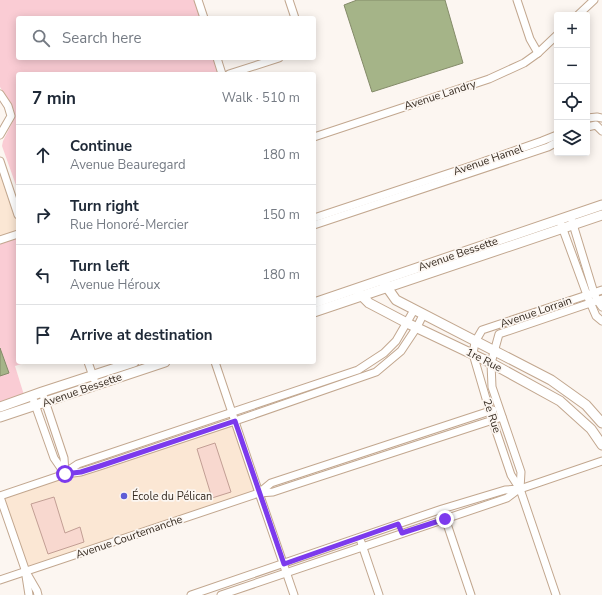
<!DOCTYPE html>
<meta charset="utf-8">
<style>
:root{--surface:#fff;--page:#f2f2f3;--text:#1f2937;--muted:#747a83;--line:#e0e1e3}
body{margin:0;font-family:"Nunito Sans",sans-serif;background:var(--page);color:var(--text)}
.controls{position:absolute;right:12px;top:12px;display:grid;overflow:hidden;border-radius:4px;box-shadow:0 2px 10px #0003}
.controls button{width:36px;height:36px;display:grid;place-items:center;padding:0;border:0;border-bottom:1px solid var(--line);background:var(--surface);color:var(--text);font:20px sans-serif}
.stop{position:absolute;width:12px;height:12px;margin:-9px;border:3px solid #7c3aed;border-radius:50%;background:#fff}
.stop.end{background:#7c3aed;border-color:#fff;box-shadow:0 1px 4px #0008}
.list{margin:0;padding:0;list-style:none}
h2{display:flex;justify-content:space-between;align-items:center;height:52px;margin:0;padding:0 16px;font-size:17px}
h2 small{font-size:13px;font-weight:400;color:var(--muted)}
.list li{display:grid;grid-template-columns:26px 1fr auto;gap:12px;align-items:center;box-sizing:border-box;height:60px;padding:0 16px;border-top:1px solid var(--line)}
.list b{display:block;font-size:15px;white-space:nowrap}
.list p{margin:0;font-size:13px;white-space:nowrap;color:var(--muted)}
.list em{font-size:13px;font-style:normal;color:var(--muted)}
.icon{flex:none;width:22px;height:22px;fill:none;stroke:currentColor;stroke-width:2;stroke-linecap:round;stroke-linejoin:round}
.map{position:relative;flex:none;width:602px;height:595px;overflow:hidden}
.search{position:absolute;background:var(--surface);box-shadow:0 2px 10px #0003;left:16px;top:16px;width:300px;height:44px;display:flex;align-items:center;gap:10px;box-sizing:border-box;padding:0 14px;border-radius:4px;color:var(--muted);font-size:15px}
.panel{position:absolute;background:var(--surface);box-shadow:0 2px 10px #0003;left:16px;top:72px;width:300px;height:292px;border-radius:4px}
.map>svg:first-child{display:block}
.built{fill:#fbe7d4}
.green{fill:#faccd4}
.water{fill:#a5b488;stroke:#848b69}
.building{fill:#f8d8cf;stroke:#c29e94}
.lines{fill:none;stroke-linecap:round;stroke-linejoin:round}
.minor-casing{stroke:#c2a78f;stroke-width:9}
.tertiary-casing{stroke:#c2a78f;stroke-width:11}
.minor{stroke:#fff;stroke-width:7}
.tertiary{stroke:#fff;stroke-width:9}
.route{stroke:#7c3aed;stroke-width:5}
.poi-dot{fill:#5e5dd6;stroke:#fcf6f1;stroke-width:1.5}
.labels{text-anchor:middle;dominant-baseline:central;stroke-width:3.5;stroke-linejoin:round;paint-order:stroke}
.street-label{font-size:11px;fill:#362b21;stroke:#fcf6f1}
.poi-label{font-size:11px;fill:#362b21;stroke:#fcf6f1;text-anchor:start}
</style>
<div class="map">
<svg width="602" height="595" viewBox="0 0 602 595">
<rect width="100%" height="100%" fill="#fcf6f1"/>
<g class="built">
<path d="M0,163L18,215V234L0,240Z"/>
<path d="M235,421L259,493L26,572L0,496Z"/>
</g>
<g class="green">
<path d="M0,0H197L203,18H18V58H216L222,74H18V191L2,146L3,141L14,119V110L0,87Z"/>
<path d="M18,237V362H27L15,366L24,395L0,404V243Z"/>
</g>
<g class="water">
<path d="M357,0H445L463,63L372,92L344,5Z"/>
<path d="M0,348L9,373L0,376Z"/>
</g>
<g class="building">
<path d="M215,443L231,492L212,498L197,449Z"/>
<path d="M54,497L65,533L80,527L84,542L48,554L31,504Z"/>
</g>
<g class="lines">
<g class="minor-casing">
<g id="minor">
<path d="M198,0L204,18"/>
<path d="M289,0L295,18"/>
<path d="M517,0L530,39L538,53"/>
<path d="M578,15L594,0"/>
<path d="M217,58L222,74"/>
<path d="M229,74L279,58"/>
<path d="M0,94L8,106L11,116L0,135"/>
<path d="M587,118L597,117L602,118"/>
<path d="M587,127L596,125L602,131"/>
<path d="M314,137L489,79L524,63L538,53L557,35"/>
<path d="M0,161L18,215"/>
<path d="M314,218L474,165L542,141L557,135"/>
<path d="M572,221L594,293L597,300L602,307"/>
<path d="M561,224L587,295L596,316L602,321"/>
<path d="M314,225L548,147L557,142"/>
<path d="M0,240L18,234"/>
<path d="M88,362L94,379"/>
<path d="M215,362L259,493L294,595"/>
<path d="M42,392L64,458L65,473"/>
<path d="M32,396L54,458L65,474"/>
<path d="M66,472L78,464L358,370L384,353L396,341L414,310"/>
<path d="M520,489L521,472L492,387L491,363L499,334L602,299"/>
<path d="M259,493L271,483L493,410"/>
<path d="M0,496L65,474L81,472L100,466L235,421L376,372L401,351L417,327L423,315"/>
<path d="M0,497L26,572L37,591L38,595"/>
<path d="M444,515L471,595"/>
<path d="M361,542L379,595"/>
<path d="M26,576L29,595"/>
<path d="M0,580L259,493L273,492L294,485L502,417"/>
<path d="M191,595L442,509L505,490L520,489L602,461"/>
<path d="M221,595L507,498L519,489"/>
<path d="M556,595L520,489L511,475L492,419L473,354L475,342L482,330L602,290"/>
</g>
</g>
<g class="tertiary-casing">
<g id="tertiary">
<path d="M384,283L396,300L551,380L586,405L602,423"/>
<path d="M359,293L369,303L407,323L491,363L560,401L591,429L602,445"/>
<path d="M314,303L602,205"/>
<path d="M314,312L602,215"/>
<path d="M0,407L42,392L134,362"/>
<path d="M0,417L165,362"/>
</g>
</g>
<use href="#minor" class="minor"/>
<use href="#tertiary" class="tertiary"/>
</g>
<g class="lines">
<path class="route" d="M65,474L81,472L100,466L235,421L284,564L398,524L402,533L445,519"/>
</g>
<circle class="poi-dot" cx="124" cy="496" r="4"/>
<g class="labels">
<g class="street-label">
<text transform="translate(440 95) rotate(-18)">Avenue Landry</text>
<text transform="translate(488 160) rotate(-19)">Avenue Hamel</text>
<text transform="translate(458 254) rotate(-19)">Avenue Bessette</text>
<text transform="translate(536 312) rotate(-19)">Avenue Lorrain</text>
<text transform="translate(484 360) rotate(27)">1re Rue</text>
<text transform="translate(82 390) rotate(-19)">Avenue Bessette</text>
<text transform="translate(492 416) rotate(72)">2e Rue</text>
<text transform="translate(129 537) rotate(-19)">Avenue Courtemanche</text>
</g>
<g class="poi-label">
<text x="132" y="496">École du Pélican</text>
</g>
</g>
</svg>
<div class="controls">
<button>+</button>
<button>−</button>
<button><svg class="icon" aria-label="locate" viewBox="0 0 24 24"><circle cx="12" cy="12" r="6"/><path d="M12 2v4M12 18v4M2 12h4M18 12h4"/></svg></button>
<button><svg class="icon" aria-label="layers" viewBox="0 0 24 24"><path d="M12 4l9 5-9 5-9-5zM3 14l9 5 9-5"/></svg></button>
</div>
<div class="stop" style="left:65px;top:474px"></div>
<div class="stop end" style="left:445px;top:519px"></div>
<div class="search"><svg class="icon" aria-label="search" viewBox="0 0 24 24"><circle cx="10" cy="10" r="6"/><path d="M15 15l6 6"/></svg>Search here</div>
<section class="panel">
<h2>7 min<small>Walk · 510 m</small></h2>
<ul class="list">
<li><svg class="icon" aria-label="ahead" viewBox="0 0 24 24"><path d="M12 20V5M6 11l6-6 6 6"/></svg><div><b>Continue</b><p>Avenue Beauregard</p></div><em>180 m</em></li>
<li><svg class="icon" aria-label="right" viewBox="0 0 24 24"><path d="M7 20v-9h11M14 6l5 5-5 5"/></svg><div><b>Turn right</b><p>Rue Honoré-Mercier</p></div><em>150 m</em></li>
<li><svg class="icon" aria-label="left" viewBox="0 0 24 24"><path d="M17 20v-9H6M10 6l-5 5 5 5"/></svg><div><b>Turn left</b><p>Avenue Héroux</p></div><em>180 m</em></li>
<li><svg class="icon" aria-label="arrive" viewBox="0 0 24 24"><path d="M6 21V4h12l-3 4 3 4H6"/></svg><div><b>Arrive at destination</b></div></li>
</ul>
</section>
</div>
